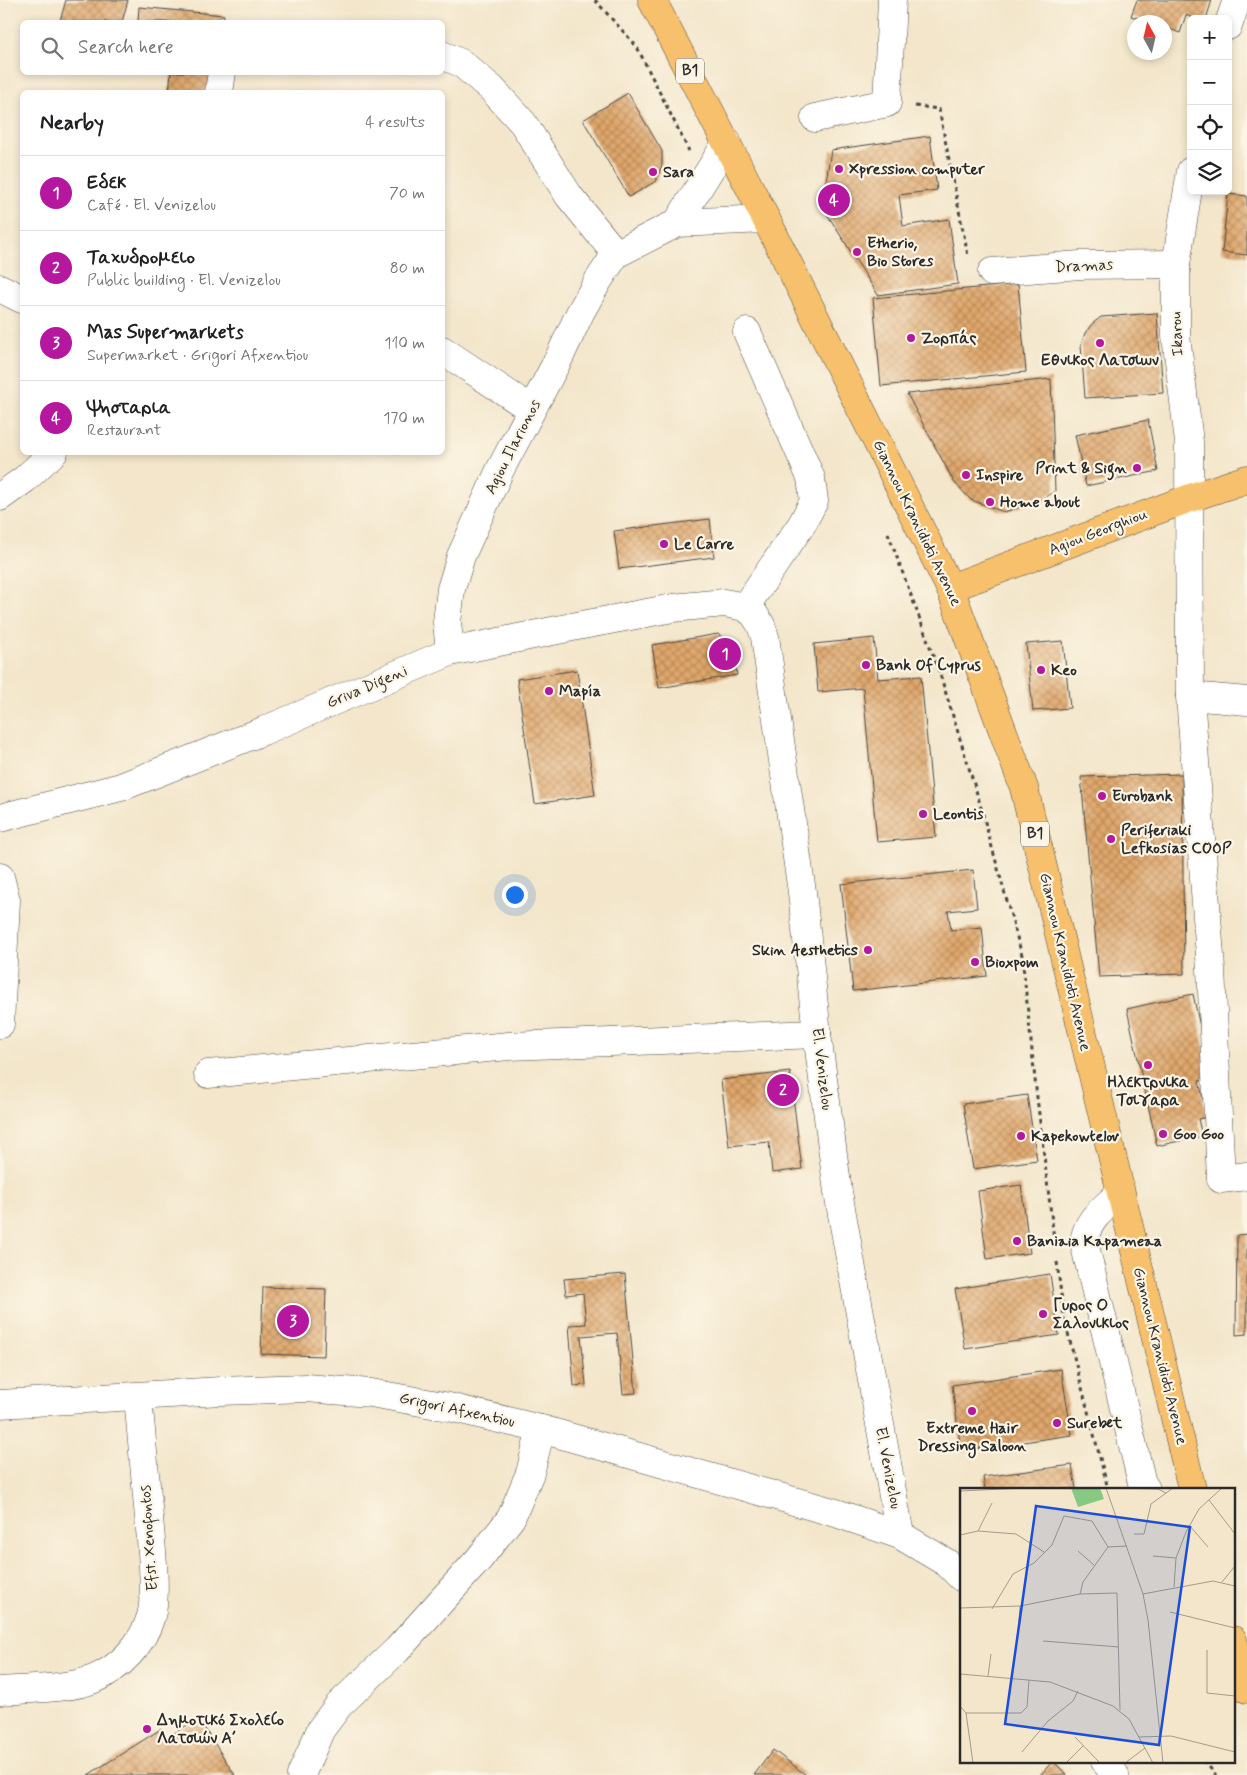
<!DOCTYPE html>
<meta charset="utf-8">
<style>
:root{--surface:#fff;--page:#f2f2f2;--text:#202124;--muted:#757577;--line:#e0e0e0;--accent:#b5179e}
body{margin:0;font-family:Mynerve,sans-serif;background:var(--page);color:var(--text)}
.controls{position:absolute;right:15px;top:15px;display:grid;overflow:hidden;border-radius:8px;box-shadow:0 2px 8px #0003}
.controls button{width:45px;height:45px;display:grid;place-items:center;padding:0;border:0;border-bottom:1px solid var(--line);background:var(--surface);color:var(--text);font:25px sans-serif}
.compass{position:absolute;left:1127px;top:15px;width:45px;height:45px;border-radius:50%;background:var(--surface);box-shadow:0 2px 8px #0003;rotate:352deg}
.you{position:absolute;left:514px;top:894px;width:18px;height:18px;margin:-12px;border:4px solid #fff;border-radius:50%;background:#1a73e8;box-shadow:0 0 0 8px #1a73e833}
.badge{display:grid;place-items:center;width:32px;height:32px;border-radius:50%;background:var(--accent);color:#fff;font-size:16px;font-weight:700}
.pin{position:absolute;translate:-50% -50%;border:2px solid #fff;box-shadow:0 1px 5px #0006}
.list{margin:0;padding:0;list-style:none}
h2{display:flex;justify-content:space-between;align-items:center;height:65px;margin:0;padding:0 20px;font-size:21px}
h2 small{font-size:16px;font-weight:400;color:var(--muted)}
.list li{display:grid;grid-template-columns:32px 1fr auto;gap:15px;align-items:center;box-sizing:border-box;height:75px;padding:0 20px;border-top:1px solid var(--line)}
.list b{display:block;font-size:19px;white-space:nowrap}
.list p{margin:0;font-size:16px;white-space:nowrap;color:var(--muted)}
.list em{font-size:16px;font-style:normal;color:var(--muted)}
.icon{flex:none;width:28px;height:28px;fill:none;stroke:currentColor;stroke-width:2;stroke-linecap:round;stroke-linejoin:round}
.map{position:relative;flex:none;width:1247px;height:1775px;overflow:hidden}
.search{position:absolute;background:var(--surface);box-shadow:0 2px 8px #0003;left:20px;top:20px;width:425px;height:55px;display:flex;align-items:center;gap:12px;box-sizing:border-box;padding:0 18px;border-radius:8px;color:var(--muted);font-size:19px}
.panel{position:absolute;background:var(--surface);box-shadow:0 2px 8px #0003;left:20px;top:90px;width:425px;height:365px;border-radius:8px}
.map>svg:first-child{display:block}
.building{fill:url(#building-cross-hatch)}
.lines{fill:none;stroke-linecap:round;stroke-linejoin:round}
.minor-casing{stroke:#494743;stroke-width:29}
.major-casing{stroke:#494743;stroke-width:29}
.path{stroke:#494743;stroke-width:3;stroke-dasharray:4 4;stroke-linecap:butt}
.minor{stroke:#fff;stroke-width:28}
.major{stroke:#f7c06c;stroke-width:28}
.poi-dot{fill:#b5179e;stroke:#fcf5e5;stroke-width:2}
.labels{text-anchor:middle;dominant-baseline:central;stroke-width:4.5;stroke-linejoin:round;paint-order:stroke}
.shield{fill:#fcf5e5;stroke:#6a6863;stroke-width:1}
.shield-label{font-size:15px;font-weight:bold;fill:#2b2b2b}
.poi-label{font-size:16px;font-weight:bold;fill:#2b2b2b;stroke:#fcf5e5;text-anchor:start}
.street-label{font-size:16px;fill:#2b2b2b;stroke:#fcf5e5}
.inset-road{fill:none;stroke:#a39b8b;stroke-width:1}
.view{fill:#1d4ed8;fill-opacity:0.15;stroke:#1d4ed8;stroke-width:2.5}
.inset-edge{fill:none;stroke:#2b2b2b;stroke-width:2.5}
</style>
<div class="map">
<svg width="1247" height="1775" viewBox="0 0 1247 1775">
<defs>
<pattern id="building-cross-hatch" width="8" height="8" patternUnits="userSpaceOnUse" patternTransform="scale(1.25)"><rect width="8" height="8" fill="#e0a76c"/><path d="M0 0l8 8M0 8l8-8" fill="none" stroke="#b68859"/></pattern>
</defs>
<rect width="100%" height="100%" fill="#fcf5e5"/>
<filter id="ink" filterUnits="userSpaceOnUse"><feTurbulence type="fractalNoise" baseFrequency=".02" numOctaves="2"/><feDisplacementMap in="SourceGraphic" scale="10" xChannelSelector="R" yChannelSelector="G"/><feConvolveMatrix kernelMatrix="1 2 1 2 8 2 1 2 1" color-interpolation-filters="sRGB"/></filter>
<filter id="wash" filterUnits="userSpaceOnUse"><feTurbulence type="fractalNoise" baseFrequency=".0096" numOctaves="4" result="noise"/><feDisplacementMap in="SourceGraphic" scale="20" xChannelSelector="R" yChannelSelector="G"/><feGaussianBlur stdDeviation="1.12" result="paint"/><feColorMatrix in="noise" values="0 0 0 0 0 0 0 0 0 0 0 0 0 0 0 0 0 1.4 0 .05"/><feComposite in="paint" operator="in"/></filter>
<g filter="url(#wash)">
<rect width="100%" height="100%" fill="#f3e6cb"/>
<g id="blocks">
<g class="building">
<path d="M66,0H128L122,22H65L60,21Z"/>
<path d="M1137,0H1212L1206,19H1196L1186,15L1180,33L1164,27V22H1150L1131,16Z"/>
<path d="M139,7L224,15L223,22H138Z"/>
<path d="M171,72H217L215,92H169Z"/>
<path d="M628,93L662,151V165L656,181L629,197L583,120Z"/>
<path d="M930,136L937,190L899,195L903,226L949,219L958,284L878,295L822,206L831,150Z"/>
<path d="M1228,194L1247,196V255L1222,252Z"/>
<path d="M1018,284L1026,372L881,386L873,298Z"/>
<path d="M1157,313L1163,393L1085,398L1081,345L1085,333L1092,324L1101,317Z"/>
<path d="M1051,379L1055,491L1037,502L1004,512L971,500L954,482L907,394Z"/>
<path d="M1148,420L1158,471L1086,486L1075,435Z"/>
<path d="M710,519L714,557L619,569L614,531Z"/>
<path d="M718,634L732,645L737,675L659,688L652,645Z"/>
<path d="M874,638L878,679L921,676L936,837L877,842L863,688L818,692L814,644Z"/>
<path d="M1063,641L1070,708L1033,711L1026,644Z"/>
<path d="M577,670L595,795L535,804L517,679Z"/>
<path d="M1182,774L1184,974L1099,977L1081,777Z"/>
<path d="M973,870L977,908L948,911L951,930L982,927L987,976L853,991L841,884Z"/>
<path d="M1193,994L1211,1079L1199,1081L1207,1117L1198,1119L1202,1136L1157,1146L1127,1009Z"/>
<path d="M790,1072L802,1169L772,1173L769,1142L729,1146L721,1080Z"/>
<path d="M1027,1095L1037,1160L973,1169L963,1104Z"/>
<path d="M1021,1185L1030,1253L987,1259L978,1191Z"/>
<path d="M1247,1234V1334L1236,1335L1237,1235Z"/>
<path d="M625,1274L636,1393L623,1394L617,1333L581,1336L586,1385L574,1386L569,1325L586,1324L583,1293L566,1295L564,1279Z"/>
<path d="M1050,1274L1059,1335L965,1349L955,1289Z"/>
<path d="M263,1287L326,1289L324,1356L261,1354Z"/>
<path d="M1061,1369L1072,1435L961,1451L952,1385Z"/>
<path d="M1072,1465L1076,1489H985L983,1477Z"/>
<path d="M198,1718L235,1775H88L161,1729L167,1738Z"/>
<path d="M773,1750L806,1775H754Z"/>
<path d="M1053,1761L1067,1775H1040Z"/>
</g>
</g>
</g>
<g filter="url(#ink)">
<use href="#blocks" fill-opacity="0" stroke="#494743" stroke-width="1"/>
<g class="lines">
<g class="minor-casing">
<g id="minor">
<path d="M1228,26L1237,0"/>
<path d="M442,55L461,63L492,89L523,123L569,196L616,254"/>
<path d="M219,92L222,72"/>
<path d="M815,118L887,103L892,0"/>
<path d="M1191,171L1176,264V336L1189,442L1190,696L1211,969L1221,1179L1247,1176"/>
<path d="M677,223L727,142"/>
<path d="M992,272L1080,265L1176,264"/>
<path d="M0,288L22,299"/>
<path d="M442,350L531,409"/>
<path d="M0,497L25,479L54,452"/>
<path d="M745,607L802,524L814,501L811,478L747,332"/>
<path d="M450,652L447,622L451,589L461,556L500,470L559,358L580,313L598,281L616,254L677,223L766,219"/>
<path d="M1190,696L1247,701"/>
<path d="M0,818L121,787L263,731L450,652L577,626L673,608L724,603L745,607L754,614L761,625L765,637L802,892L817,1034L838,1192L900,1535"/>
<path d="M0,877L6,900L0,1024"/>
<path d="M208,1074L509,1046L817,1034"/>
<path d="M1120,1193C1104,1208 1087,1219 1084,1242L1142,1483L1146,1489"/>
<path d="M0,1404L221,1391L306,1388L371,1393L449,1407L541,1429L836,1513L900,1535L947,1563L961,1577"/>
<path d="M0,1691C27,1689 70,1689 94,1679C120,1668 143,1644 151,1616C157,1595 152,1552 150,1529C146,1485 142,1441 138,1397"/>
<path d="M1105,1761L1115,1775"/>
<path d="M301,1775L321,1729L339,1705L397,1650L479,1559L511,1518L530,1473L541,1429"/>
</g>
</g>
<g class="major-casing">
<g id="major">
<path d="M652,0L766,219L950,588L1024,788L1192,1489"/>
<path d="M950,588L1190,498L1247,479"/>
<path d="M1233,1640L1247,1689"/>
</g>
</g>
<g class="path">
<path d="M595,0L637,47L689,151"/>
<path d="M915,106L939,109L968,256"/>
<path d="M888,533L939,671L978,797L1022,955L1036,1089L1054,1239"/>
<path d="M1057,1262L1064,1318L1108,1489"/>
<path d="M1204,1761L1216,1775"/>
</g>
<use href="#minor" class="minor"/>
<use href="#major" class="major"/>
</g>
</g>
<g class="poi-dot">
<circle cx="839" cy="169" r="5"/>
<circle cx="653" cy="172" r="5"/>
<circle cx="857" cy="252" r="5"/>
<circle cx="911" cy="338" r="5"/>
<circle cx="1100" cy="343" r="5"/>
<circle cx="1137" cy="468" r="5"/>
<circle cx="966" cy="475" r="5"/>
<circle cx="990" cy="502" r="5"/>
<circle cx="664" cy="544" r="5"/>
<circle cx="866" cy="665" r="5"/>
<circle cx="1041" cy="670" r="5"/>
<circle cx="549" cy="691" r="5"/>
<circle cx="1102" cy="796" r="5"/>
<circle cx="923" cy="814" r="5"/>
<circle cx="1111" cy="839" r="5"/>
<circle cx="868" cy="950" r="5"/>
<circle cx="975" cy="962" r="5"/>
<circle cx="1148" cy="1065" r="5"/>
<circle cx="1163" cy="1134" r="5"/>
<circle cx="1021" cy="1136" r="5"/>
<circle cx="1017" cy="1241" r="5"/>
<circle cx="1043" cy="1314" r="5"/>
<circle cx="972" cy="1411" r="5"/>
<circle cx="1057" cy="1423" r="5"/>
<circle cx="147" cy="1729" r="5"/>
</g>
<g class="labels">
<g class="shield">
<rect x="676" y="58.5" width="28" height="25" rx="4"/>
<rect x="1021" y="821.5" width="28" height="25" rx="4"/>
</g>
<g class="shield-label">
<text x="690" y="71">B1</text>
<text x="1035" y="834">B1</text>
</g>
<g class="poi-label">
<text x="849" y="169">Xpression computer</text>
<text x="663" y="172">Sara</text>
<text x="867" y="243">Etherio,<tspan x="867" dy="18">Bio Stores</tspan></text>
<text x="921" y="338">Ζορπάς</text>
<text x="1100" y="360" text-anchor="middle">Εθνικος Λατσιων</text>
<text x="1127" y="468" text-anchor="end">Print &amp; Sign</text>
<text x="976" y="475">Inspire</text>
<text x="1000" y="502">Home about</text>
<text x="674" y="544">Le Carre</text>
<text x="876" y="665">Bank Of Cyprus</text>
<text x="1051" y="670">Keo</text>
<text x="559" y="691">Mapía</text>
<text x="1112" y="796">Eurobank</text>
<text x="933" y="814">Leontis</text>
<text x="1121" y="830">Periferiaki<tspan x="1121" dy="18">Lefkosias COOP</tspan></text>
<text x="858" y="950" text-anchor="end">Skin Aesthetics</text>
<text x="985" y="962">Bioxpom</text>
<text x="1148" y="1082" text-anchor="middle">Ηλεκτρνικα<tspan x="1148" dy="18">Τσιγαρα</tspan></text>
<text x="1173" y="1134">Goo Goo</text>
<text x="1031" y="1136">Kapekowtelov</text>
<text x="1027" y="1241">Baniaia Kapameaa</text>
<text x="1053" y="1305">Γυρος Ο<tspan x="1053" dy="18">Σαλονικιος</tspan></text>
<text x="1067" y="1423">Surebet</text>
<text x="972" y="1428" text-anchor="middle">Extreme Hair<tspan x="972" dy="18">Dressing Saloon</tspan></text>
<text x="157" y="1720">Δημοτικό Σχολείο<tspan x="157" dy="18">Λατσιών Α΄</tspan></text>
</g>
<g class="street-label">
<text transform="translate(1084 266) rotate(-3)">Dramas</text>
<text transform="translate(1177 334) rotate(-93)">Ikarou</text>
<text transform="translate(513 447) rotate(-63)">Agiou Ilarionos</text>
<text transform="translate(917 523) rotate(64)">Giannou Kranidioti Avenue</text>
<text transform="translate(1098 532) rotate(-21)">Agiou Georghiou</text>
<text transform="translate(367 687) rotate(-23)">Griva Digeni</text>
<text transform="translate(1065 962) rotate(77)">Giannou Kranidioti Avenue</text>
<text transform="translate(822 1069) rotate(83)">El. Venizelou</text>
<text transform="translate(1160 1356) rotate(76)">Giannou Kranidioti Avenue</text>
<text transform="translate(457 1410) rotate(12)">Grigori Afxentiou</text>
<text transform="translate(888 1468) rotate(79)">El. Venizelou</text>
<text transform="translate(149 1538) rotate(-94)">Efst. Xenofontos</text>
</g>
</g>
<g transform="translate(960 1488)">
<rect width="275" height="275" fill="#f3e6cb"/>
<path d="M111,0H140L144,11L118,19Z" fill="#87c982"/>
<path class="inset-road" d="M146,0L183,106L188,132L203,275M149,0L198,1L206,5M0,3L64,0M249,12L275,46M229,37L248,59M18,43L32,15M174,46H184L191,16L213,0M0,47L18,43L56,46L84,64M118,63L134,77M193,68L216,70M262,94L275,78M214,99L216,70L226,44L239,21L262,0M120,106L123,94L148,59L167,58M183,106L253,93L275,98M0,120L60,118L120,106L157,105L160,222M32,121L53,86L74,75L92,57L104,28L132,33L148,59M210,124L275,140M58,144L60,118M83,153L159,159M247,162V205L275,208M0,186L90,194L153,218L169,231L193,275M28,188L31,166M0,218L6,225L13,275M6,225H61L67,219L69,192M115,249L140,275M179,249L211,248L275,264M62,264L88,233L113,213L118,203M106,275L123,258M165,275L185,260"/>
<path class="view" d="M76,18L230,39L199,257L45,236Z"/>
<rect width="275" height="275" class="inset-edge"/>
</g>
</svg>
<div class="controls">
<button>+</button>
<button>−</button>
<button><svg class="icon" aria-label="locate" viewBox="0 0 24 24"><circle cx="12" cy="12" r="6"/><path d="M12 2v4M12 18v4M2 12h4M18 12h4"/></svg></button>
<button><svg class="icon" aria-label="layers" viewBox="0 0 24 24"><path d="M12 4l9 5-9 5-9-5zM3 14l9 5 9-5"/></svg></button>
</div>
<svg class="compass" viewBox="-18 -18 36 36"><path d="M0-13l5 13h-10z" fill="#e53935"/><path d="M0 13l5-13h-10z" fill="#757577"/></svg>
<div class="you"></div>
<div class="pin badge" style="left:725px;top:654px">1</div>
<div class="pin badge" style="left:783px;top:1090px">2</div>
<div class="pin badge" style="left:293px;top:1321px">3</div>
<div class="pin badge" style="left:834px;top:200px">4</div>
<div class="search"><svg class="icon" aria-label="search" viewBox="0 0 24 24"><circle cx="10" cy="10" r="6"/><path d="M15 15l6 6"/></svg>Search here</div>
<section class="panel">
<h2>Nearby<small>4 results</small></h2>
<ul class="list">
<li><span class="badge">1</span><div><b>Εδεκ</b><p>Café · El. Venizelou</p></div><em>70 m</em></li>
<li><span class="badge">2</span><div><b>Ταχυδρομειο</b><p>Public building · El. Venizelou</p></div><em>80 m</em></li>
<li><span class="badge">3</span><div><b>Mas Supermarkets</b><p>Supermarket · Grigori Afxentiou</p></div><em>110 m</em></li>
<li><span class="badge">4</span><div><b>Ψησταρια</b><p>Restaurant</p></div><em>170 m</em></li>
</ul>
</section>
</div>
